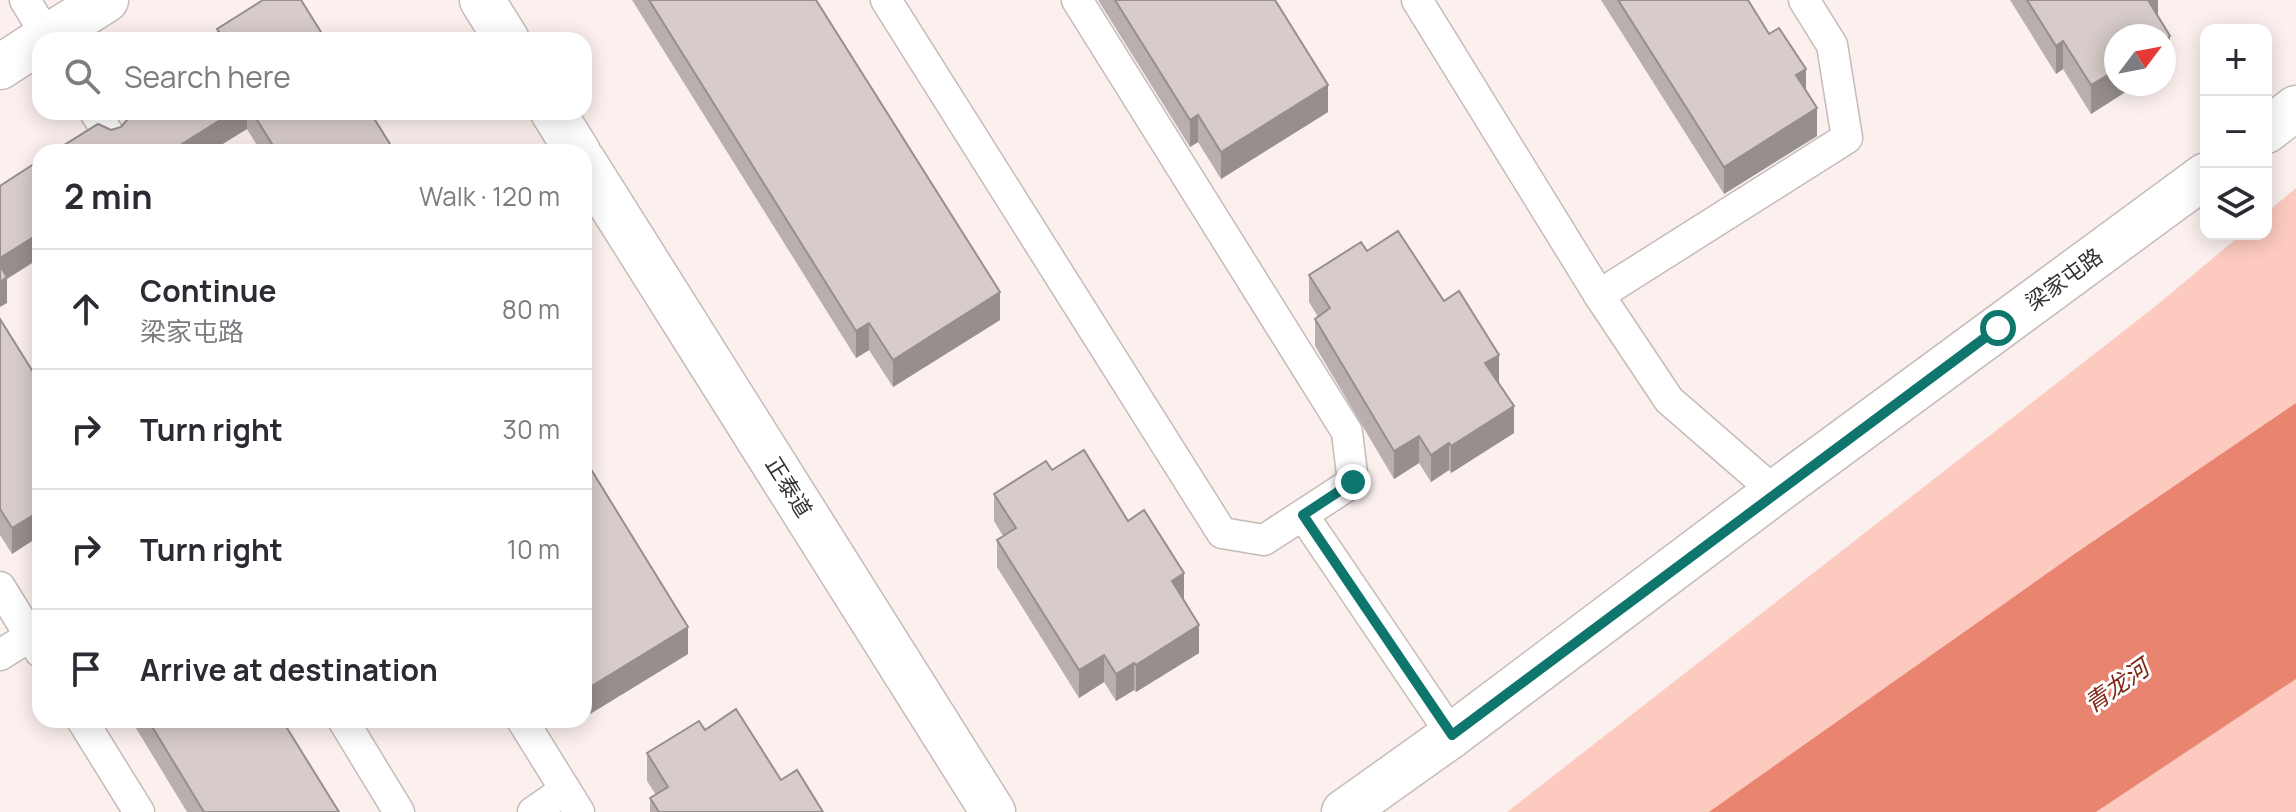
<!DOCTYPE html>
<meta charset="utf-8">
<style>
:root{--surface:#fff;--page:#f2f2f3;--text:#2b2b33;--muted:#7c7c81;--line:#e1e1e2}
body{margin:0;font-family:Manrope,"Noto Sans SC",sans-serif;background:var(--page);color:var(--text)}
.controls{position:absolute;right:24px;top:24px;display:grid;overflow:hidden;border-radius:16px;box-shadow:0 4px 20px #0003}
.controls button{width:72px;height:72px;display:grid;place-items:center;padding:0;border:0;border-bottom:2px solid var(--line);background:var(--surface);color:var(--text);font:40px sans-serif}
.compass{position:absolute;left:2104px;top:24px;width:72px;height:72px;border-radius:50%;background:var(--surface);box-shadow:0 4px 20px #0003;rotate:58deg}
.stop{position:absolute;width:24px;height:24px;margin:-18px;border:6px solid #0f766e;border-radius:50%;background:#fff}
.stop.end{background:#0f766e;border-color:#fff;box-shadow:0 2px 8px #0008}
.list{margin:0;padding:0;list-style:none}
h2{display:flex;justify-content:space-between;align-items:center;height:104px;margin:0;padding:0 32px;font-size:34px}
h2 small{font-size:26px;font-weight:400;color:var(--muted)}
.list li{display:grid;grid-template-columns:52px 1fr auto;gap:24px;align-items:center;box-sizing:border-box;height:120px;padding:0 32px;border-top:2px solid var(--line)}
.list b{display:block;font-size:30px;white-space:nowrap}
.list p{margin:0;font-size:26px;white-space:nowrap;color:var(--muted)}
.list em{font-size:26px;font-style:normal;color:var(--muted)}
.icon{flex:none;width:44px;height:44px;fill:none;stroke:currentColor;stroke-width:2;stroke-linecap:round;stroke-linejoin:round}
.map{position:relative;flex:none;width:2296px;height:812px;overflow:hidden}
.search{position:absolute;background:var(--surface);box-shadow:0 4px 20px #0003;left:32px;top:32px;width:560px;height:88px;display:flex;align-items:center;gap:20px;box-sizing:border-box;padding:0 28px;border-radius:24px;color:var(--muted);font-size:30px}
.panel{position:absolute;background:var(--surface);box-shadow:0 4px 20px #0003;left:32px;top:144px;width:560px;height:584px;border-radius:24px}
.map>svg:first-child{display:block}
.park{fill:#fdcabf}
.water{fill:#e8846f}
.lines{fill:none;stroke-linecap:round;stroke-linejoin:round}
.lane-casing{stroke:#c5bbb9;stroke-width:33}
.street-casing{stroke:#c5bbb9;stroke-width:47}
.secondary-casing{stroke:#c5bbb9;stroke-width:47}
.lane{stroke:#fff;stroke-width:30}
.street{stroke:#fff;stroke-width:44}
.secondary{stroke:#fff;stroke-width:44}
.wall{fill:#b9afae}
.shaded-wall{fill:#968f8d}
.building{fill:#d7ccca;stroke:#968f8d;stroke-width:2}
.route{stroke:#0f766e;stroke-width:10}
.labels{text-anchor:middle;dominant-baseline:central;stroke-width:6;stroke-linejoin:round;paint-order:stroke}
.street-label{font-size:22px;fill:#34302f;stroke:#fff}
.water-label{font-size:24px;font-style:italic;fill:#7f2615;stroke:#fff}
</style>
<div class="map">
<svg width="2296" height="812" viewBox="0 0 2296 812">
<rect width="100%" height="100%" fill="#fbf0ed"/>
<g class="park">
<path d="M2296,188V403L1760,812H1507L2157,305L2242,234H2266V213Z"/>
<path d="M2296,679V812H2096Z"/>
</g>
<path class="water" d="M2296,403V679L2096,812H1709L2076,553Z"/>
<g class="lines">
<g class="lane-casing">
<g id="lane">
<path d="M25,0L49,40"/>
<path d="M886,0L1222,533L1264,540L1353,482L1347,432L1077,0"/>
<path d="M1417,0L1599,295L1669,400L1775,492"/>
<path d="M95,112L111,138"/>
<path d="M1599,295L1847,138L1832,45L1804,0"/>
<path d="M1303,515L1452,735"/>
<path d="M0,587L40,652"/>
<path d="M0,655L40,630"/>
<path d="M82,720L139,812"/>
<path d="M343,720L399,812"/>
<path d="M522,720L579,812"/>
<path d="M533,812L565,790"/>
</g>
</g>
<g class="street-casing">
<g id="street">
<path d="M42,40L106,0"/>
<path d="M0,67L40,41"/>
</g>
</g>
<g class="secondary-casing">
<g id="secondary">
<path d="M482,0L507,40"/>
<path d="M553,112L578,152"/>
<path d="M2266,131L2296,108"/>
<path d="M584,162L993,812"/>
<path d="M1344,812L1452,735L1775,492L2206,175"/>
</g>
</g>
<use href="#lane" class="lane"/>
<use href="#street" class="street"/>
<use href="#secondary" class="secondary"/>
</g>
<g class="wall">
<path d="M632,0H816L1000,320L893,387L869,350L856,358Z"/>
<path d="M1098,0H1275L1328,112L1221,179L1198,142L1190,147Z"/>
<path d="M1601,0H1748L1806,91L1817,136L1724,194Z"/>
<path d="M2010,0H2158V16L2170,64L2116,84H2138L2091,114L2063,69L2056,74Z"/>
<path d="M217,29L326,40H217Z"/>
<path d="M127,112H370L395,152H261L247,129L121,127L127,120Z"/>
<path d="M1367,251L1444,301L1499,382L1514,433L1451,473L1449,470L1431,482L1419,463L1394,479L1315,346V319L1318,317L1309,302V275Z"/>
<path d="M0,319L40,383L12,554L0,535Z"/>
<path d="M584,458L688,654L590,714L584,705Z"/>
<path d="M1052,470L1128,521L1184,600L1199,653L1136,692L1134,690L1116,701L1104,682L1079,698L997,567V540L1003,536L994,521V494Z"/>
<path d="M131,720H282L339,812H187Z"/>
<path d="M705,730L781,780L823,812H650V798L656,795L647,781V753Z"/>
</g>
<g class="shaded-wall">
<path d="M2148,0H2158V21Z"/>
<path d="M2170,36V64L2164,68V40Z"/>
<path d="M2063,41V69L2056,74V46Z"/>
<path d="M1806,69V97L1796,75Z"/>
<path d="M2116,70V84H2138L2091,114V85Z"/>
<path d="M1328,85V112L1221,179V152Z"/>
<path d="M1817,108V136L1724,194V167Z"/>
<path d="M233,112H247V129L210,152H169Z"/>
<path d="M1198,115V142L1190,147V120Z"/>
<path d="M40,233V258L7,279V303L0,307V258Z"/>
<path d="M1000,292V320L893,387V360Z"/>
<path d="M869,323V350L856,358V331Z"/>
<path d="M1499,355V382L1485,390V363Z"/>
<path d="M1514,406V433L1451,473V446Z"/>
<path d="M1419,436V463L1394,479V451Z"/>
<path d="M1449,443V470L1431,482V455Z"/>
<path d="M40,511V536L12,554V528Z"/>
<path d="M1184,573V600L1172,581Z"/>
<path d="M1199,625V653L1136,692V665Z"/>
<path d="M688,627V654L590,714V687Z"/>
<path d="M1104,655V682L1079,698V670Z"/>
<path d="M1134,663V690L1116,701V674Z"/>
</g>
<g class="building">
<path d="M263,0H301L326,40H225L217,29Z"/>
<path d="M649,0H816L1000,292L893,360L869,323L856,331Z"/>
<path d="M1115,0H1275L1328,85L1221,152L1198,115L1190,120Z"/>
<path d="M1618,0H1748L1769,34L1779,28L1806,69L1796,75L1817,108L1724,167Z"/>
<path d="M2027,0H2148L2170,36L2164,40V36H2116V70L2091,85L2063,41L2056,46Z"/>
<path d="M127,112H233L169,152H53L98,124L111,130L121,127L127,120Z"/>
<path d="M252,112H370L395,152H277Z"/>
<path d="M40,160V233L0,258V186Z"/>
<path d="M1398,231L1444,301L1459,291L1499,355L1485,363L1514,406L1451,446L1449,443L1431,455L1419,436L1394,451L1315,319L1330,308L1309,275L1361,242L1367,251Z"/>
<path d="M0,266L7,277L0,282Z"/>
<path d="M0,319L40,383V511L12,528L0,509Z"/>
<path d="M1084,450L1128,521L1144,510L1184,573L1172,581L1199,625L1136,665L1134,663L1116,674L1104,655L1079,670L997,540L1016,528L994,494L1046,461L1052,470Z"/>
<path d="M584,458L688,627L590,687L584,677Z"/>
<path d="M736,709L781,780L797,770L823,812H659L650,798L668,787L647,753L699,721L705,730Z"/>
<path d="M148,720H282L339,812H204Z"/>
</g>
<g class="lines">
<path class="route" d="M1353,482L1303,515L1452,735L1998,328"/>
</g>
<g class="labels">
<g class="street-label">
<text transform="translate(2064 279) rotate(-36)">梁家屯路</text>
<text transform="translate(789 487) rotate(58)">正泰道</text>
</g>
<g class="water-label">
<text transform="translate(2116 685) rotate(-35)">青龙河</text>
</g>
</g>
</svg>
<div class="controls">
<button>+</button>
<button>−</button>
<button><svg class="icon" aria-label="layers" viewBox="0 0 24 24"><path d="M12 4l9 5-9 5-9-5zM3 14l9 5 9-5"/></svg></button>
</div>
<svg class="compass" viewBox="-18 -18 36 36"><path d="M0-13l5 13h-10z" fill="#e53935"/><path d="M0 13l5-13h-10z" fill="#7c7c81"/></svg>
<div class="stop" style="left:1998px;top:328px"></div>
<div class="stop end" style="left:1353px;top:482px"></div>
<div class="search"><svg class="icon" aria-label="search" viewBox="0 0 24 24"><circle cx="10" cy="10" r="6"/><path d="M15 15l6 6"/></svg>Search here</div>
<section class="panel">
<h2>2 min<small>Walk · 120 m</small></h2>
<ul class="list">
<li><svg class="icon" aria-label="ahead" viewBox="0 0 24 24"><path d="M12 20V5M6 11l6-6 6 6"/></svg><div><b>Continue</b><p>梁家屯路</p></div><em>80 m</em></li>
<li><svg class="icon" aria-label="right" viewBox="0 0 24 24"><path d="M7 20v-9h11M14 6l5 5-5 5"/></svg><div><b>Turn right</b></div><em>30 m</em></li>
<li><svg class="icon" aria-label="right" viewBox="0 0 24 24"><path d="M7 20v-9h11M14 6l5 5-5 5"/></svg><div><b>Turn right</b></div><em>10 m</em></li>
<li><svg class="icon" aria-label="arrive" viewBox="0 0 24 24"><path d="M6 21V4h12l-3 4 3 4H6"/></svg><div><b>Arrive at destination</b></div></li>
</ul>
</section>
</div>
